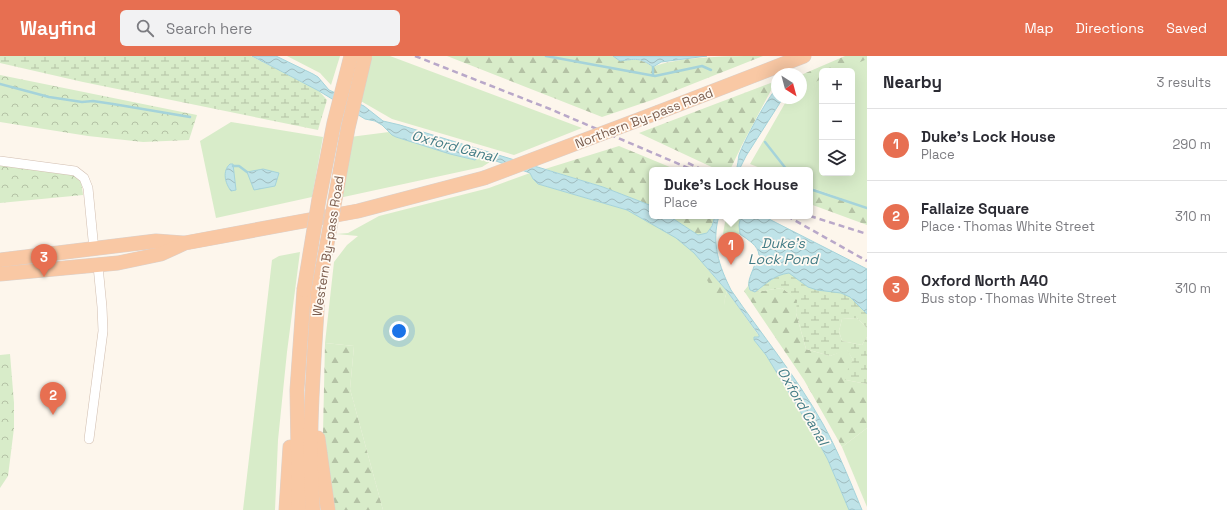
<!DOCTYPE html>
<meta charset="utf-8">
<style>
:root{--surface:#fff;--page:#f2f2f3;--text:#2b2b33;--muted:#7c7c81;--line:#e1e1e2;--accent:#e76f51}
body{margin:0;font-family:"Space Grotesk",sans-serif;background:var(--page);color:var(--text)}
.controls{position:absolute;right:12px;top:12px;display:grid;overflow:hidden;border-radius:6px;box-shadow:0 4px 16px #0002}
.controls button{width:36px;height:36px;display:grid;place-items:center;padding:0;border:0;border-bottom:1px solid var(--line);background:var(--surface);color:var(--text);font:20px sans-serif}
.compass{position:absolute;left:771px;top:12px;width:36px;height:36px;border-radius:50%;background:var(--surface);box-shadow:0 4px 16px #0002;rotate:144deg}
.you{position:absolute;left:399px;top:275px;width:14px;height:14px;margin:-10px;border:3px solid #fff;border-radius:50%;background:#1a73e8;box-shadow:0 0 0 6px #1a73e833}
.badge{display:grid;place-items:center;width:26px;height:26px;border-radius:50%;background:var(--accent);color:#fff;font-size:13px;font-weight:700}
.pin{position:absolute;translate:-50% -33px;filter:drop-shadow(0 1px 2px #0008)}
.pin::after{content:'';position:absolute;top:21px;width:14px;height:12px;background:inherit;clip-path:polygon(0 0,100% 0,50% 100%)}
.popup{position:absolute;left:649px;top:111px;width:164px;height:52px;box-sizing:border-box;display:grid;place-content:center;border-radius:6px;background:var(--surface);filter:drop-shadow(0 1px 3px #0005);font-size:13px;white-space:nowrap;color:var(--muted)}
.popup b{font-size:15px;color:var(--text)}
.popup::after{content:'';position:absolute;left:50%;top:100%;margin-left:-8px;border:8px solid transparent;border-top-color:var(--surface)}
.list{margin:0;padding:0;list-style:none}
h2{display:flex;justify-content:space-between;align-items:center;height:52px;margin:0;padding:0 16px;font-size:17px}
h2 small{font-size:13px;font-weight:400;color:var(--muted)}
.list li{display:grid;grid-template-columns:26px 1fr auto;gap:12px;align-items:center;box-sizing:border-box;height:72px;padding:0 16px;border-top:1px solid var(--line)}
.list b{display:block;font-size:15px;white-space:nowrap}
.list p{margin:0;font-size:13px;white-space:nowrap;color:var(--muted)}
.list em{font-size:13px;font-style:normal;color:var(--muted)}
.icon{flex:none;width:22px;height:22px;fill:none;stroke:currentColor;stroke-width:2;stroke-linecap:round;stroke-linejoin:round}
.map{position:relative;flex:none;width:867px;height:454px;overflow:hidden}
header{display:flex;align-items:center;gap:24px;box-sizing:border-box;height:56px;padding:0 20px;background:var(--accent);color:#fff}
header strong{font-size:19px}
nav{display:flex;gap:22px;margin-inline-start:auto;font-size:14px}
.search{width:280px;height:36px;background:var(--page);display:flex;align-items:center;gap:10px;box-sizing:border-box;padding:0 14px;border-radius:6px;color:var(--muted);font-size:15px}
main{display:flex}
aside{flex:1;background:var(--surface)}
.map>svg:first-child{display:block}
.grass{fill:#d8ecc9}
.forest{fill:url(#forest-firs)}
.wetland{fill:url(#wetland-marsh)}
.park{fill:url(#park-crowns)}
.water{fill:url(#water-waves);stroke:#a5d3da}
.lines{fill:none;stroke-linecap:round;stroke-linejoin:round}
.stream{stroke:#a5d3da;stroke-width:2.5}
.minor-casing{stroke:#d1beb0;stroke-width:10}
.trunk-casing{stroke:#dad1cd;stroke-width:15}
.minor{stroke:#fff;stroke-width:9}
.trunk{stroke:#f9c8a4;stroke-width:14}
.rail{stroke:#b9a8c9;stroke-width:2.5;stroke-dasharray:6 4;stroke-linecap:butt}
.trunk-bridge-casing{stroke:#dad1cd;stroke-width:15;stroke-linecap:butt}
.trunk-bridge{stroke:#f9c8a4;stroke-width:14}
.labels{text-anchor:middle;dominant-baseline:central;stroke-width:3.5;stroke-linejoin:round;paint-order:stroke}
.street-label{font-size:13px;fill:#7a5c4d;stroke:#fffaf3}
.water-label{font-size:14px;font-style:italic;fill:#437c86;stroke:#fffaf3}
</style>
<header>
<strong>Wayfind</strong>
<div class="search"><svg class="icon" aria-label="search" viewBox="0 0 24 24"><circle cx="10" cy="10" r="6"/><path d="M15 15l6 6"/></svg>Search here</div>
<nav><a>Map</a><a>Directions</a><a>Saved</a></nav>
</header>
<main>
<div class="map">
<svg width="867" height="454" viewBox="0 0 867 454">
<defs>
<pattern id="forest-firs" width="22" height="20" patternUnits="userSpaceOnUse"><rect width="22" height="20" fill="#d8ecc9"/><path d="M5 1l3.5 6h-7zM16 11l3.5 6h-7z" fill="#b4c2a5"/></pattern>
<pattern id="wetland-marsh" width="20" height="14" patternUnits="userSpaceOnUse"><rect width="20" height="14" fill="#d8ecc9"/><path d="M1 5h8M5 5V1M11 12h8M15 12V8" fill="none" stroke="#b4c2a5"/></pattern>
<pattern id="park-crowns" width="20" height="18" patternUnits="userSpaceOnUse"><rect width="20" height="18" fill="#d8ecc9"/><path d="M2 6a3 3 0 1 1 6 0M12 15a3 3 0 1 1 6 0" fill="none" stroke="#b4c2a5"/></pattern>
<pattern id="water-waves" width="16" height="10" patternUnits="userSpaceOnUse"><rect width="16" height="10" fill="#bfe3e8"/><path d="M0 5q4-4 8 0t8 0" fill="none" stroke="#a0bbbe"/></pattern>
</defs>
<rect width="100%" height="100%" fill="#fdf6ec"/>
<g class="grass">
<path d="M287,0H340L331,29L320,17Z"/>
<path d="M370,0H390L582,72L514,99L392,63L359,44Z"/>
<path d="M867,0V152L810,131V114H765L750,108L788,42H801V24L822,16V117H852V15H824Z"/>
<path d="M231,66L323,81L312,141L216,162L200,85Z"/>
<path d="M389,76L396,81L450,98L475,104L479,101L493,104L482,111L339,142L350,81Z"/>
<path d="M530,117L533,123L538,128L627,154L634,157C660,171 692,186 707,213C714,224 719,237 724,249L725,242L727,235L759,280V281L754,284L766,299L814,378L828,404L849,454H383L350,333L354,290L325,287L334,206L347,189L358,180L336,178L348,177L379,160L489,132Z"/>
<path d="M726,160H741L739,169L740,178H723Z"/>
<path d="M300,196L287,296L278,384L275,454H243L272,204L279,200Z"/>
<path d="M857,262L867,272V281L862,289L842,285L839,275L842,263Z"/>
<path d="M867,372V451L842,391Z"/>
</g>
<g class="forest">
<path d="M447,0H613L620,5C635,3 640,2 653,11C679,0 733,0 763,0L652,44L602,61Z"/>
<path d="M845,0H867V3L840,15H822V23L801,32V19Z"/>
<path d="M776,25L742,89L730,114H718L639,77Z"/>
<path d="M619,90L677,114H652V150L603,131L545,113Z"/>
<path d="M810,131L867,152V169L810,148Z"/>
<path d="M669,160H715C712,169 710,180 698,179Z"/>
<path d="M689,192L727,235L725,242L724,253L716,240Z"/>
<path d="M748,230L750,234L755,236L782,232L798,244L796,257L806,293L830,300L847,293L853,304L846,324L867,328V372L842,391L804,324L744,235Z"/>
<path d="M325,287L354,290L350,333L383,454H334L323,377Z"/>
</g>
<g class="wetland">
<path d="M0,0H251L319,35L327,44L318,74L83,26L0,7Z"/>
<path d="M790,192L867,219V272L857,262L842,263L839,275L842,285L862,289L867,281V328L846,324L843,322L853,304L847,294L830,300L806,293L796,257L797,244L782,232L755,236L750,234L748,230L749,223Z"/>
</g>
<g class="park">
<path d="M0,19L197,59L189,84L143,86L88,80L0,66Z"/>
<path d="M0,108L75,118L81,124L83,139L0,147Z"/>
<path d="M10,298L14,347V372L8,420L0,432V299Z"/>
</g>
<g class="water">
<path d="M252,0H276L313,18L318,21L329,34L364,50L383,65L400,69L603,131L652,150V160H669L698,179L707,177L712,170L715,160H719C711,187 719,210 731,234C762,279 796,320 823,368C838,395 850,425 862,454H849L828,404L814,378L766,299L754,284V281H759V279L727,235L694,197L676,182L627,154L538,128L533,123L530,117L493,104L479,101L475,104L450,98L396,81L392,79L382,69L375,65L365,63L319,35Z"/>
<path d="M613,0H707L661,6L653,11C640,1 635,3 620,5Z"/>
<path d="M777,32V42H783L746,100L739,114H736C738,109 738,104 739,99C744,85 767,42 777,32Z"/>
<path d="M230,108H233L236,134L231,135C225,127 222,115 230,108Z"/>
<path d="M263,113L279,117L275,130L254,134L247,116Z"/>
<path d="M741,160H763L867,213V258L850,241L841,237L817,234L808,231L789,217C774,219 767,227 755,236L750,234C746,225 753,216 755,207L759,208L761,201L759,199C758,189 748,184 740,178L739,169Z"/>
</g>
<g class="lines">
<g class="stream">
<path d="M546,0L655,20L702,10L711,14"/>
<path d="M653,19V11"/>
<path d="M0,28L49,41L82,46L93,45L113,48L190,61"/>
<path d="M765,86L787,114"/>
<path d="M233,110H239L247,116"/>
<path d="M810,133L867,152"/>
</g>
<g class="minor-casing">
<g id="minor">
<path d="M0,105L75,115L84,122L88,132L94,194"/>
<path d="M89,383L103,275L102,251L98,210"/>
</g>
</g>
<g class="trunk-casing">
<g id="trunk">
<path d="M659,56L804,0"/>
<path d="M0,204L156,185L183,187"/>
<path d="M0,218L118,207L161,198L185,187L358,155L484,122"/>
<path d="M318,382L328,454"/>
<path d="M286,454L290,391"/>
<path d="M299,454L297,334L304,234"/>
<path d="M313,454C307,382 314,309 318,237"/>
</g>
</g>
<use href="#minor" class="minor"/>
<use href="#trunk" class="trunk"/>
<g class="rail">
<path d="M415,0L550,53L693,114"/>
<path d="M688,107L703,114"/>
<path d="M787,160L867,205"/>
<path d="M810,160L867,178"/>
</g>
<g class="trunk-bridge-casing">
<g id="trunk-bridge">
<path d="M484,122L659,56"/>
<path d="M304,234L319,143L334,67L351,0"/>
<path d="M318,237L348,72L365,0"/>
</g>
</g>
<use href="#trunk-bridge" class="trunk-bridge"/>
</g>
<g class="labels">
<g class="street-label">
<text transform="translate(644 62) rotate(-21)">Northern By-pass Road</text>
<text transform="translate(328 190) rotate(-81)">Western By-pass Road</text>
</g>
<g class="water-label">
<text transform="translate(454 90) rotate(15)">Oxford Canal</text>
<text x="783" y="187">Duke's<tspan x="783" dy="16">Lock Pond</tspan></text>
<text transform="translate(803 350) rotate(60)">Oxford Canal</text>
</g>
</g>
</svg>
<div class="controls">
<button>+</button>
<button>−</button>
<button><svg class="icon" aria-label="layers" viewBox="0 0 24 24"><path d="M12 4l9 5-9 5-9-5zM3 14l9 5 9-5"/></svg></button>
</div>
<svg class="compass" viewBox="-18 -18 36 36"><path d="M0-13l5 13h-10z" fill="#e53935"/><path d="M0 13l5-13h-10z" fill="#7c7c81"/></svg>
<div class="you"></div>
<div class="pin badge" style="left:731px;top:209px">1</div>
<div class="popup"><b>Duke's Lock House</b>Place</div>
<div class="pin badge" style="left:53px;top:359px">2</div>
<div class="pin badge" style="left:44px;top:221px">3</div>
</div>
<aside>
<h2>Nearby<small>3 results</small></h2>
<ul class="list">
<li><span class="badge">1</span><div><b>Duke's Lock House</b><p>Place</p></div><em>290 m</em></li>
<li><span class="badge">2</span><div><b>Fallaize Square</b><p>Place · Thomas White Street</p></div><em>310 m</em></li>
<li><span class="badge">3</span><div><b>Oxford North A40</b><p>Bus stop · Thomas White Street</p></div><em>310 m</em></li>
</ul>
</aside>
</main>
